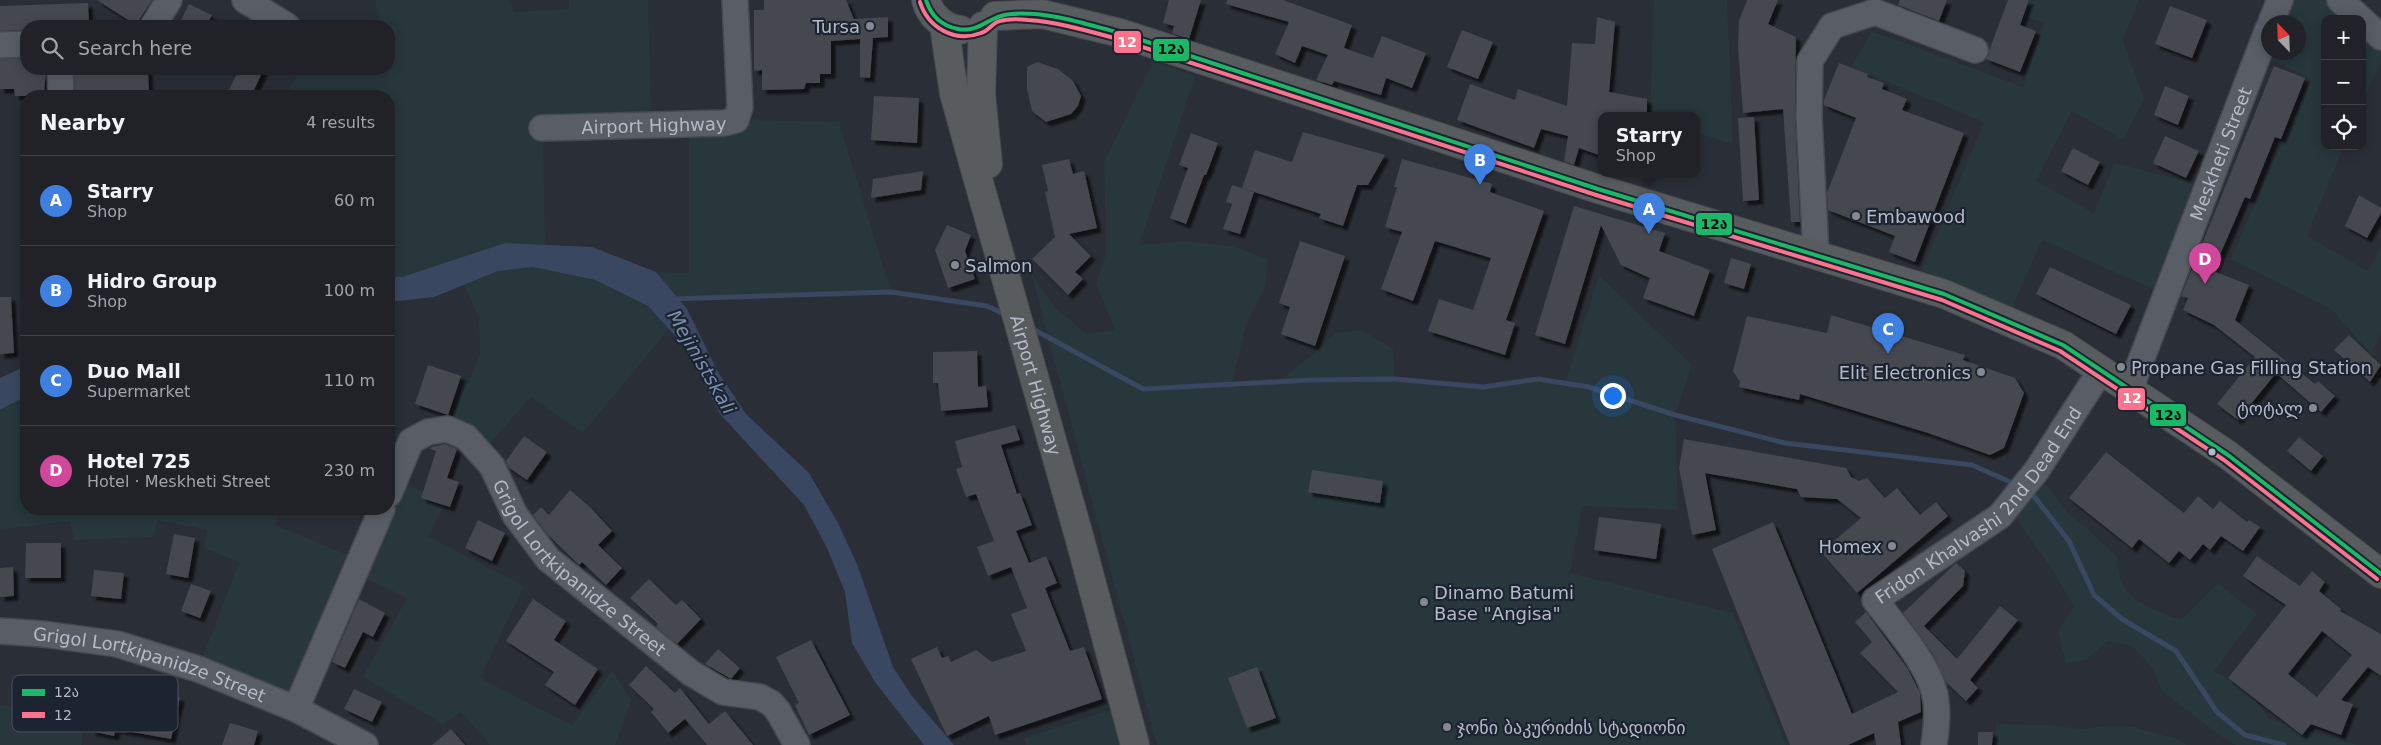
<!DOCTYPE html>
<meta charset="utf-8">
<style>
:root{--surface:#202228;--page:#2d2f34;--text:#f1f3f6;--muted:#a2a4a8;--line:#3d3f45;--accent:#bca0f2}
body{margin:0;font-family:"DejaVu Sans","Noto Sans Georgian",sans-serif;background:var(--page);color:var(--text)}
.controls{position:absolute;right:15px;top:15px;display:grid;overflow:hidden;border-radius:10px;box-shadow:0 2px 12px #0003}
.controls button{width:45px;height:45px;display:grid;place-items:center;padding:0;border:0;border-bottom:1px solid var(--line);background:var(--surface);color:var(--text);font:25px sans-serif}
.compass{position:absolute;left:2261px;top:15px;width:45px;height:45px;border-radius:50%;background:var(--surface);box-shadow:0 2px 12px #0003;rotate:337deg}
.you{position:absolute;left:1612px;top:395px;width:18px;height:18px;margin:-12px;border:4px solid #fff;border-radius:50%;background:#1a73e8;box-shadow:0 0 0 8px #1a73e833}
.badge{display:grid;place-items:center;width:32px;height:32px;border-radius:50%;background:var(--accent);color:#fff;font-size:16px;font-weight:700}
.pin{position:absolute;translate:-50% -41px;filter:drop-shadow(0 1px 2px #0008)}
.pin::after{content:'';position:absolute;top:26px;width:18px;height:15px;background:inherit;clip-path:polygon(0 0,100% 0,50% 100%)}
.popup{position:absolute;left:1598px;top:112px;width:102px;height:65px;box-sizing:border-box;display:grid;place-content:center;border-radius:10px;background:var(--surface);filter:drop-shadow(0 1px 4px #0005);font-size:16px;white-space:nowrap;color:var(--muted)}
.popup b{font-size:19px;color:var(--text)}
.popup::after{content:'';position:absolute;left:50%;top:100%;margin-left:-10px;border:10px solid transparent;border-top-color:var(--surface)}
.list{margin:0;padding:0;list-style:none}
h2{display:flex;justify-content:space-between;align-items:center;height:65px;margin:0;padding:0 20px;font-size:21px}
h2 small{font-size:16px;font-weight:400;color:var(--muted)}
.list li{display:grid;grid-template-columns:32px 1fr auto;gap:15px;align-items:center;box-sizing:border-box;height:90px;padding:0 20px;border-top:1px solid var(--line)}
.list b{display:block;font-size:19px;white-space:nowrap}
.list p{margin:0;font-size:16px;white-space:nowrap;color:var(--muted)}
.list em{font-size:16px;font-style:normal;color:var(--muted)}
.icon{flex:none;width:28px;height:28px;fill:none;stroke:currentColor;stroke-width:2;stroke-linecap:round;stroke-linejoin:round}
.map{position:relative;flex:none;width:2381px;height:745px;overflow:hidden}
.search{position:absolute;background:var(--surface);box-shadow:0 2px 12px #0003;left:20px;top:20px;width:375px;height:55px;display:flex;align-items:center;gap:12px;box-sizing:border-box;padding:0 18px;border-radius:20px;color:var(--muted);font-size:19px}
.panel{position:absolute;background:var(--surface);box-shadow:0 2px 12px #0003;left:20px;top:90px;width:375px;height:425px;border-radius:20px}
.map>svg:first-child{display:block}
.green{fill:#27373c}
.water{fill:#394760}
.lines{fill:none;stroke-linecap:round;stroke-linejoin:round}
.stream{stroke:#394760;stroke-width:5}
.building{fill:#44484f;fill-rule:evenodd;filter:url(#shadow)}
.minor-casing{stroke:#464950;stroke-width:28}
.highway-casing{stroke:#474a52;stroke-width:30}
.minor{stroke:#595d65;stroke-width:25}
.highway{stroke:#595c5e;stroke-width:28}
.bus-1-casing{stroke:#1d2431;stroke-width:8}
.bus-2-casing{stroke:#1d2431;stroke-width:8}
.bus-1{stroke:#1ab867;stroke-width:4}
.bus-2{stroke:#fc738d;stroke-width:4}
.poi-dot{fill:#848994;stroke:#1d2431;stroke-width:2}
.bus-dot{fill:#b4bac7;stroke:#1d2431;stroke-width:2}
.labels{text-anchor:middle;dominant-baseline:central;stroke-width:4.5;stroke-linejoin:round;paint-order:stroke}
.poi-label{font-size:18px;fill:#b4bac7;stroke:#1d2431;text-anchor:start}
.street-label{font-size:18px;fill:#b4bac7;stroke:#1d2431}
.water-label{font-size:19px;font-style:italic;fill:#7c8eae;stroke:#1d2431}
.key{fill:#1d2431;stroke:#4a515e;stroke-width:1}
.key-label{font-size:14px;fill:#b4bac7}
.line-badge{stroke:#1d2431;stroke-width:2}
.badge-label{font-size:14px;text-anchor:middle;font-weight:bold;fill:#fff}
.pale-badge-label{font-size:14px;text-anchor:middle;font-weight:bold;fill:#111}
</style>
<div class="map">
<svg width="2381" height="745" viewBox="0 0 2381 745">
<defs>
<filter id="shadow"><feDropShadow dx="4.5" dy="4.5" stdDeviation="1" flood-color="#0009"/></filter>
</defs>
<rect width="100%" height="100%" fill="#2a2e36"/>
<g class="green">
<path d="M375,0H508L514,12L569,9V0H648L651,125L543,128L545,245L505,243L402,277H389V96H285L301,69H389V26H381Z"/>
<path d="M1654,0H1727L1733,144L1697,133L1696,115H1650Z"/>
<path d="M2030,0H2139L2123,40L2144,99L2123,140L2072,111L2036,181L2094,213L2114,163L2199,184L2160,292L2042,240L2009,315L1919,277L1984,122L1851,67L1872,31L2023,87L2044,23L2024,16Z"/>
<path d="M2292,0H2325L2347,19H2325V146H2344L2307,236L2368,271L2381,248V333L2371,354L2330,308L2230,259L2311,79L2267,58L2270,53L2298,52V22H2282Z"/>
<path d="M2362,32L2381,49V62L2362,103Z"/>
<path d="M1153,61L1195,76L1139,245L1184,241L1232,246L1268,259L1265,286L1246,324L1232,384L1279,381L1312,355L1335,333L1362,330L1393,349L1394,379L1483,387L1538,379L1565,383L1599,275L1692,365L1675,415L1678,510L1582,506L1570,573L1733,613L1786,745H1157L1031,273L1057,309L1087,334L1115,330L1096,284L1106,254L1104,162Z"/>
<path d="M747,120L839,122L891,292L678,299L656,272L689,273V124Z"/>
<path d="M533,267L595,280L648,306L669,329L583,433L531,397L481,453L447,429L480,354L479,319L464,285L498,271Z"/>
<path d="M26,396V509H281L275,525L360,560L395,479L445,503L428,536L524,586L480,678L572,725L612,671L632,700L615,745H490L461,712L443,724L363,677L407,598L355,573L296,709L198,669L239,562L204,548L207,530L158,520L153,537L74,540L70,521L0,530V410Z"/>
<path d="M2039,475L2070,516L2088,529L2117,557C2119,601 2145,606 2181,620L2218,583L2257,614L2214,671L2249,692L2269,718L2357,745H2236L2222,737L2163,692L2151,666L2132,646L2108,641L2085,660L2066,663L2058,631L2074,607L2053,571L2012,513Z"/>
<path d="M0,705L86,716L81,745H0Z"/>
<path d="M1110,710L1121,745H1026L1024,738Z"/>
<path d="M1996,724L2051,725L2080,729L2110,726L2133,727L2180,740L2187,745H1995Z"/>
</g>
<g class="water">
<path d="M505,243L592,247L656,272L687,309L718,372L746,414L809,473L838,523L857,564L893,667L912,696L954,745H924L875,682L852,643L845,592L827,548L804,505L720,414L685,347L648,306L595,280L533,267L498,271L434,297L389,302V277H402Z"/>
<path d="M26,366V396L0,410V378Z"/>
</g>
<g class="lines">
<g class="stream">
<path d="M672,299L891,292L987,306L1008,316"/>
<path d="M1031,328L1143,389L1310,380L1394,379L1483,387L1538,379L1589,387L1675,415L1785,443L1972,465L2017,485"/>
<path d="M2029,490L2069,541L2094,595L2122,619L2176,651L2217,712L2245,735L2284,745"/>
</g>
</g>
<g class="building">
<path d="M97,0H152L136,25Z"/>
<path d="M764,0H846L854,19L888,17V37L873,38L870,78L860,77V39L831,41V74H820V83H806L804,89L762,90V70L754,71V10H764Z"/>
<path d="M1169,0H1201L1189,39L1172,33L1174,26L1163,23Z"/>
<path d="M1227,0H1283L1352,25L1344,48L1373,58L1382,36L1426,53L1412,88L1386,78L1381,95L1334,81L1332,85L1316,80L1328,55L1302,46L1295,63L1275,54L1289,22L1226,4Z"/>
<path d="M1747,0H1778L1768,24L1796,37L1795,118L1800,222H1791L1783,109L1743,113L1738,47L1739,21Z"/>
<path d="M1900,0H1947L1939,21L1898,5Z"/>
<path d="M2008,0H2029L2020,25L2036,31L2020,72L1986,59Z"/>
<path d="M88,3L89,26H26V30L0,31V6Z"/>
<path d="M189,4L212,15L206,26H178Z"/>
<path d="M2170,6L2207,20L2192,58L2155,44Z"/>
<path d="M1597,17L1615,22L1609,92L1647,99V115H1602V156L1579,148L1574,165L1564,161L1568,136L1541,129L1534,148L1457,120L1470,84L1515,100L1518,89L1567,106L1572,43L1595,44Z"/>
<path d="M1462,30L1493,42L1478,79L1447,67Z"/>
<path d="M26,58V69H46L44,96H15L14,89H0V59Z"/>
<path d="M1037,62L1058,69L1073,81L1081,96L1078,106L1071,114L1046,122L1032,111L1027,89V67Z"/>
<path d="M1839,63L1868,74L1867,77L1884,83L1882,89L1907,99L1902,110L1964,133L1915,262L1889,252L1895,236L1828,210L1827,193L1856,118L1824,105V100Z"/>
<path d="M2274,66L2305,78L2281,139L2275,137L2250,199L2245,197L2213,271L2249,285L2235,320L2315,384L2318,381L2335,396L2321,412L2276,373L2238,420L2217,404L2255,357L2214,325L2183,310L2188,298L2181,296Z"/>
<path d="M74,69H148L149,95L75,96Z"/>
<path d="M239,69H264L251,96H226Z"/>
<path d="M2165,86L2189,96L2178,125L2154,115Z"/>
<path d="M874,96L919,98L917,143L871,140Z"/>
<path d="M1754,117L1759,200L1743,201L1738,118Z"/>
<path d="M1303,132L1385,155L1368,185H1357L1343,226L1319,218L1321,214L1242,188L1255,150L1292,162Z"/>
<path d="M1191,133L1218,143L1206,175H1204L1186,224L1170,218L1188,168L1179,165Z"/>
<path d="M2165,136L2199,151L2186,178L2153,163Z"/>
<path d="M2073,148L2100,162L2088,185L2061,171Z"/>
<path d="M1069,159L1073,174L1084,171L1097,228L1069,234L1091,256L1075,272L1083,279L1068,295L1032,259L1055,237L1045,192L1048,191L1042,165Z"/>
<path d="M1402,159L1492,184L1490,192L1544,211L1506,320L1515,323L1505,355L1428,331L1439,299L1473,310L1491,258L1435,241L1413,301L1381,289L1402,232L1385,227L1397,187H1394Z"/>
<path d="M923,171L921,190L871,198L873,179Z"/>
<path d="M1232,185L1254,192L1240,234L1223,229L1232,204L1226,202Z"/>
<path d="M2359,195L2381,208V213L2367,238L2345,226Z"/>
<path d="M1574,206L1665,233L1659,251L1710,270L1694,316L1643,298L1650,278L1621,265L1601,225L1565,344L1535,335Z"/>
<path d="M947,225L971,235L965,251L975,279L948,288L935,250Z"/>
<path d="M1300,241L1345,256L1315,346L1281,334L1290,307L1279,303Z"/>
<path d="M1731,258L1751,264L1744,289L1724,283Z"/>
<path d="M2050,267L2131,305L2116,334L2036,294Z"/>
<path d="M0,297H11L14,353L0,354Z"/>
<path d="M1831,315L1965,355L1963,360L2015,378L2024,393L2004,448L1990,455L1928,433L1800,394L1799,400L1739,387L1740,382L1733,371L1747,316L1827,333Z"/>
<path d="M2349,335L2381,365L2370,382L2334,350Z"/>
<path d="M977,351L978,387L986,386L988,407L941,411L938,383H933V352Z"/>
<path d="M428,365L461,376L448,415L415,404Z"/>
<path d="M1015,425L1020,440L1001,445L1017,494L1020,493L1032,525L1016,531L1029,563L1046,556L1057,583L1045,588L1070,651L1084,647L1102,699L995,735L989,716L947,736L911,659L937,647L942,658L948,656L951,662L976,650L992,662L1026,651L1011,614L1027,608L1011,567L988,576L977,547L994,541L976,494L966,497L956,469L962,467L955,441Z"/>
<path d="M524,436L547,452L527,480L508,467L506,461Z"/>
<path d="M2299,437L2323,456L2311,471L2287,451Z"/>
<path d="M1684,439L1846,468L1851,477L1859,481L1867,478L1885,498L1897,488L1920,515L1936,502L1948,516L1857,593L1821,552L1861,518L1837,499L1801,497L1797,489L1705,473L1716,530L1692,535L1679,468Z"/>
<path d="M445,444L457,449L447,478L459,482L450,507L421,498L436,451L430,449L431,447Z"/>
<path d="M2106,452L2184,513L2198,496L2213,509L2220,501L2247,522L2249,520L2260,527L2243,551L2221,536L2210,550L2203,544L2190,560L2179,551L2169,563L2139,539L2132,548L2069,498Z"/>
<path d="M1312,470L1383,481L1380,503L1308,492Z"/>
<path d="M570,490L590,507L612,531L598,545L622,568L606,585L582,562L579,565L547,534L533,515L541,507L549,515Z"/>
<path d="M1599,517L1661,524L1656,559L1594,550Z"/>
<path d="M478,520L505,533L492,561L465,548Z"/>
<path d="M1773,522L1852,714L1898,692L1860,653L1872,642L1855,622L1866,612L1908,669L1920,693L1921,712L1898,722L1901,745H1876L1874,733L1848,745H1790L1712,549Z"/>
<path d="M174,534L195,538L188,578L166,574Z"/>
<path d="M26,543H61V578H25Z"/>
<path d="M2257,556L2300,586L2312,571L2325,582L2319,591L2341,609L2340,611L2381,634V676L2368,667L2341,700L2353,704L2341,735L2311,724L2302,735L2228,678L2286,605L2243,576ZM2322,631L2352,655L2317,697L2288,674Z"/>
<path d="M1956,563L1965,571L1963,586L1924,626L1957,659L2000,606L2018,620L1970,680L1978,688L1966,701L1946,682L1933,654L1903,613Z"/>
<path d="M13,567L14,596L0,597V568Z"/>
<path d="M94,570L124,573L121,599L91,596Z"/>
<path d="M649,579L676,605L682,600L701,619L677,644L656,627L658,624L630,598Z"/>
<path d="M191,584L211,591L200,618L181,611Z"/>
<path d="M359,599L385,613L373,637L363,632L345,668L332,662Z"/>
<path d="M533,599L566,621L554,640L598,669L575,705L545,685L554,672L506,641Z"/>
<path d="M811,640L850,715L809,735L795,705L799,703L776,657Z"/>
<path d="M718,649L740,668L731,679L705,664Z"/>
<path d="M646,666L675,693L680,688L709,724L725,711L753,745H707L685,719L668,733L651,712L654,709L629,685Z"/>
<path d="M1257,667L1276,718L1247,728L1228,678Z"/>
<path d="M39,677L73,682L68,712L34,707Z"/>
<path d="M354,689L382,702L372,722L344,709Z"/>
<path d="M101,690L147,701L149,691L180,697L171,739L116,729L114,736L91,731Z"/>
<path d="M230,723L258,731L254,745H222Z"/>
<path d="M451,729L465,745H432Z"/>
<path d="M1978,732H1993L1992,745H1978Z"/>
</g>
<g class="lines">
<g class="minor-casing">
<g id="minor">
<path d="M245,0L287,26"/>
<path d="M2340,0L2361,19"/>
<path d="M2362,20L2381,37"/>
<path d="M2271,22L2280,0"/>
<path d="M153,26L169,0"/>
<path d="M0,45L26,44"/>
<path d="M60,69L61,96"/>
<path id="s1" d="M542,128L724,123L736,120L740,107L735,0"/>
<path d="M1816,255L1809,117L1810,61L1832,26L1875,12L1975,50"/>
<path id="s2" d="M2130,389L2268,29"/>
<path id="s3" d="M389,494L411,441L428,432L447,429L466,437L492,466L515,515L548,559L691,673L723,692L760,697L771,703L778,711L797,745"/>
<path id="s4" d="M0,631L43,634L117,644L198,669L296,709L365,745"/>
<path d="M296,709L382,509"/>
<path id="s5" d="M1934,745C1936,731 1938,716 1936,702C1933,668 1895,627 1875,600L2000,516L2037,470L2101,370"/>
</g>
</g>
<g class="highway-casing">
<g id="highway">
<path d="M926,0C930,16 944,28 960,30"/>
<path d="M995,16L1042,14L1120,33L1598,189L1944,294L2063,345L2228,455L2381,574"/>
<path id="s6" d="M944,25L954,93L970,151L1079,536L1135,745"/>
<path d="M983,26L981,95L988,164"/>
</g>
</g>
<use href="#minor" class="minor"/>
<use href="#highway" class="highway"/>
<g class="bus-1-casing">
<path id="bus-1" d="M926,0C931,16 942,26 958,29C981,33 989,15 1011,14C1048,11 1085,24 1120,33L1598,189L1944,294L2063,345L2228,455L2381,574"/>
</g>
<g class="bus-2-casing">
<path id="bus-2" d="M920,2C928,28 955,43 981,33C988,31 991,25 997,22C1005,19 1019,19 1028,20C1058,22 1088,31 1118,39L1596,195L1942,300L2060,351L2224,460L2377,579"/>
</g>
<use href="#bus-1" class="bus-1"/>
<use href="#bus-2" class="bus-2"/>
</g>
<g class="poi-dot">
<circle cx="870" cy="26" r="5"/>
<circle cx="1856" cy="216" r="5"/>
<circle cx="955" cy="265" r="5"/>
<circle cx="2121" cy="367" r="5"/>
<circle cx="1981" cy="372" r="5"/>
<circle cx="2313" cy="408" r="5"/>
<circle cx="1892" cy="546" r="5"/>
<circle cx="1424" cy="602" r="5"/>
<circle cx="1447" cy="727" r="5"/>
</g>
<circle class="bus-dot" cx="2212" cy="452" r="4.5"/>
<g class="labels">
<g class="poi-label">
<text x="860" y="26" text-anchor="end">Tursa</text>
<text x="1866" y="216">Embawood</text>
<text x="965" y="265">Salmon</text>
<text x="2131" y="367">Propane Gas Filling Station</text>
<text x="1971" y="372" text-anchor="end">Elit Electronics</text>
<text x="2303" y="408" text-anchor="end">ტოტალ</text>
<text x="1882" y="546" text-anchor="end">Homex</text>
<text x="1434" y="592">Dinamo Batumi<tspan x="1434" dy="21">Base "Angisa"</tspan></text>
<text x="1457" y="727">ჯონი ბაკურიძის სტადიონი</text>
</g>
<g class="street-label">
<text stroke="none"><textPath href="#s1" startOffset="112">Airport Highway</textPath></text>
<text stroke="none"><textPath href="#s2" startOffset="252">Meskheti Street</textPath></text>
<text stroke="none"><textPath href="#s6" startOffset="372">Airport Highway</textPath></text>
<text stroke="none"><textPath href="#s5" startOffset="306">Fridon Khalvashi 2nd Dead End</textPath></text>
<text stroke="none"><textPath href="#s3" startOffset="292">Grigol Lortkipanidze Street</textPath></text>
<text stroke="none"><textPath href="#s4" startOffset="154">Grigol Lortkipanidze Street</textPath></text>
</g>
<g class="water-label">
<text transform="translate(702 362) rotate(60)">Mejinistskali</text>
</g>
</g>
<rect x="12" y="675" width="166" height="57" rx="8" class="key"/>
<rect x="22" y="689" width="23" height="7" fill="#1ab867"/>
<rect x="22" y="712" width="23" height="6" fill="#fc738d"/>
<g class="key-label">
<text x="54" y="697">12ა</text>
<text x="54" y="720">12</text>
</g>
<g class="line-badge">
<rect x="1113" y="30" width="29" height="24" rx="5" fill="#fc738d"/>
<rect x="1152" y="38" width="38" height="24" rx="5" fill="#1ab867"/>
<rect x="1695" y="212" width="38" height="24" rx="5" fill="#1ab867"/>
<rect x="2117" y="387" width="29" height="24" rx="5" fill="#fc738d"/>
<rect x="2149" y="403" width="38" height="24" rx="5" fill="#1ab867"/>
</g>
<g class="badge-label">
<text x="1127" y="47">12</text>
<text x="2132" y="403">12</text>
</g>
<g class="pale-badge-label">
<text x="1171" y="54">12ა</text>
<text x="1714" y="229">12ა</text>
<text x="2168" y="420">12ა</text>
</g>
</svg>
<div class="controls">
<button>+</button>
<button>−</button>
<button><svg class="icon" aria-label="locate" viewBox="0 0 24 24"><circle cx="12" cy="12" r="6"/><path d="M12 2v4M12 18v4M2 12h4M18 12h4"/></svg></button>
</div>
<svg class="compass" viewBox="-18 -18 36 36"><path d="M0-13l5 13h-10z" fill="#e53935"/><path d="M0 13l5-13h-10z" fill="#a2a4a8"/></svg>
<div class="you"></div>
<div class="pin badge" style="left:1649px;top:234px;background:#3f7fe0">A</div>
<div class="popup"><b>Starry</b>Shop</div>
<div class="pin badge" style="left:1480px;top:185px;background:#3f7fe0">B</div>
<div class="pin badge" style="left:1888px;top:354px;background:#3f7fe0">C</div>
<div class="pin badge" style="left:2205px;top:284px;background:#d1479c">D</div>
<div class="search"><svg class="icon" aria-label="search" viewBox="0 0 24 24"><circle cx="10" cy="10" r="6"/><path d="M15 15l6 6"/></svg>Search here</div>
<section class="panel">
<h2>Nearby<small>4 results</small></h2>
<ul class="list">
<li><span class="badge" style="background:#3f7fe0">A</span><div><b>Starry</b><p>Shop</p></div><em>60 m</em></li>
<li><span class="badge" style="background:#3f7fe0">B</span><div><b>Hidro Group</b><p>Shop</p></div><em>100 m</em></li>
<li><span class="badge" style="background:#3f7fe0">C</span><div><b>Duo Mall</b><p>Supermarket</p></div><em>110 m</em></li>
<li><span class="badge" style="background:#d1479c">D</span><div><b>Hotel 725</b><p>Hotel · Meskheti Street</p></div><em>230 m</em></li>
</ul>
</section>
</div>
